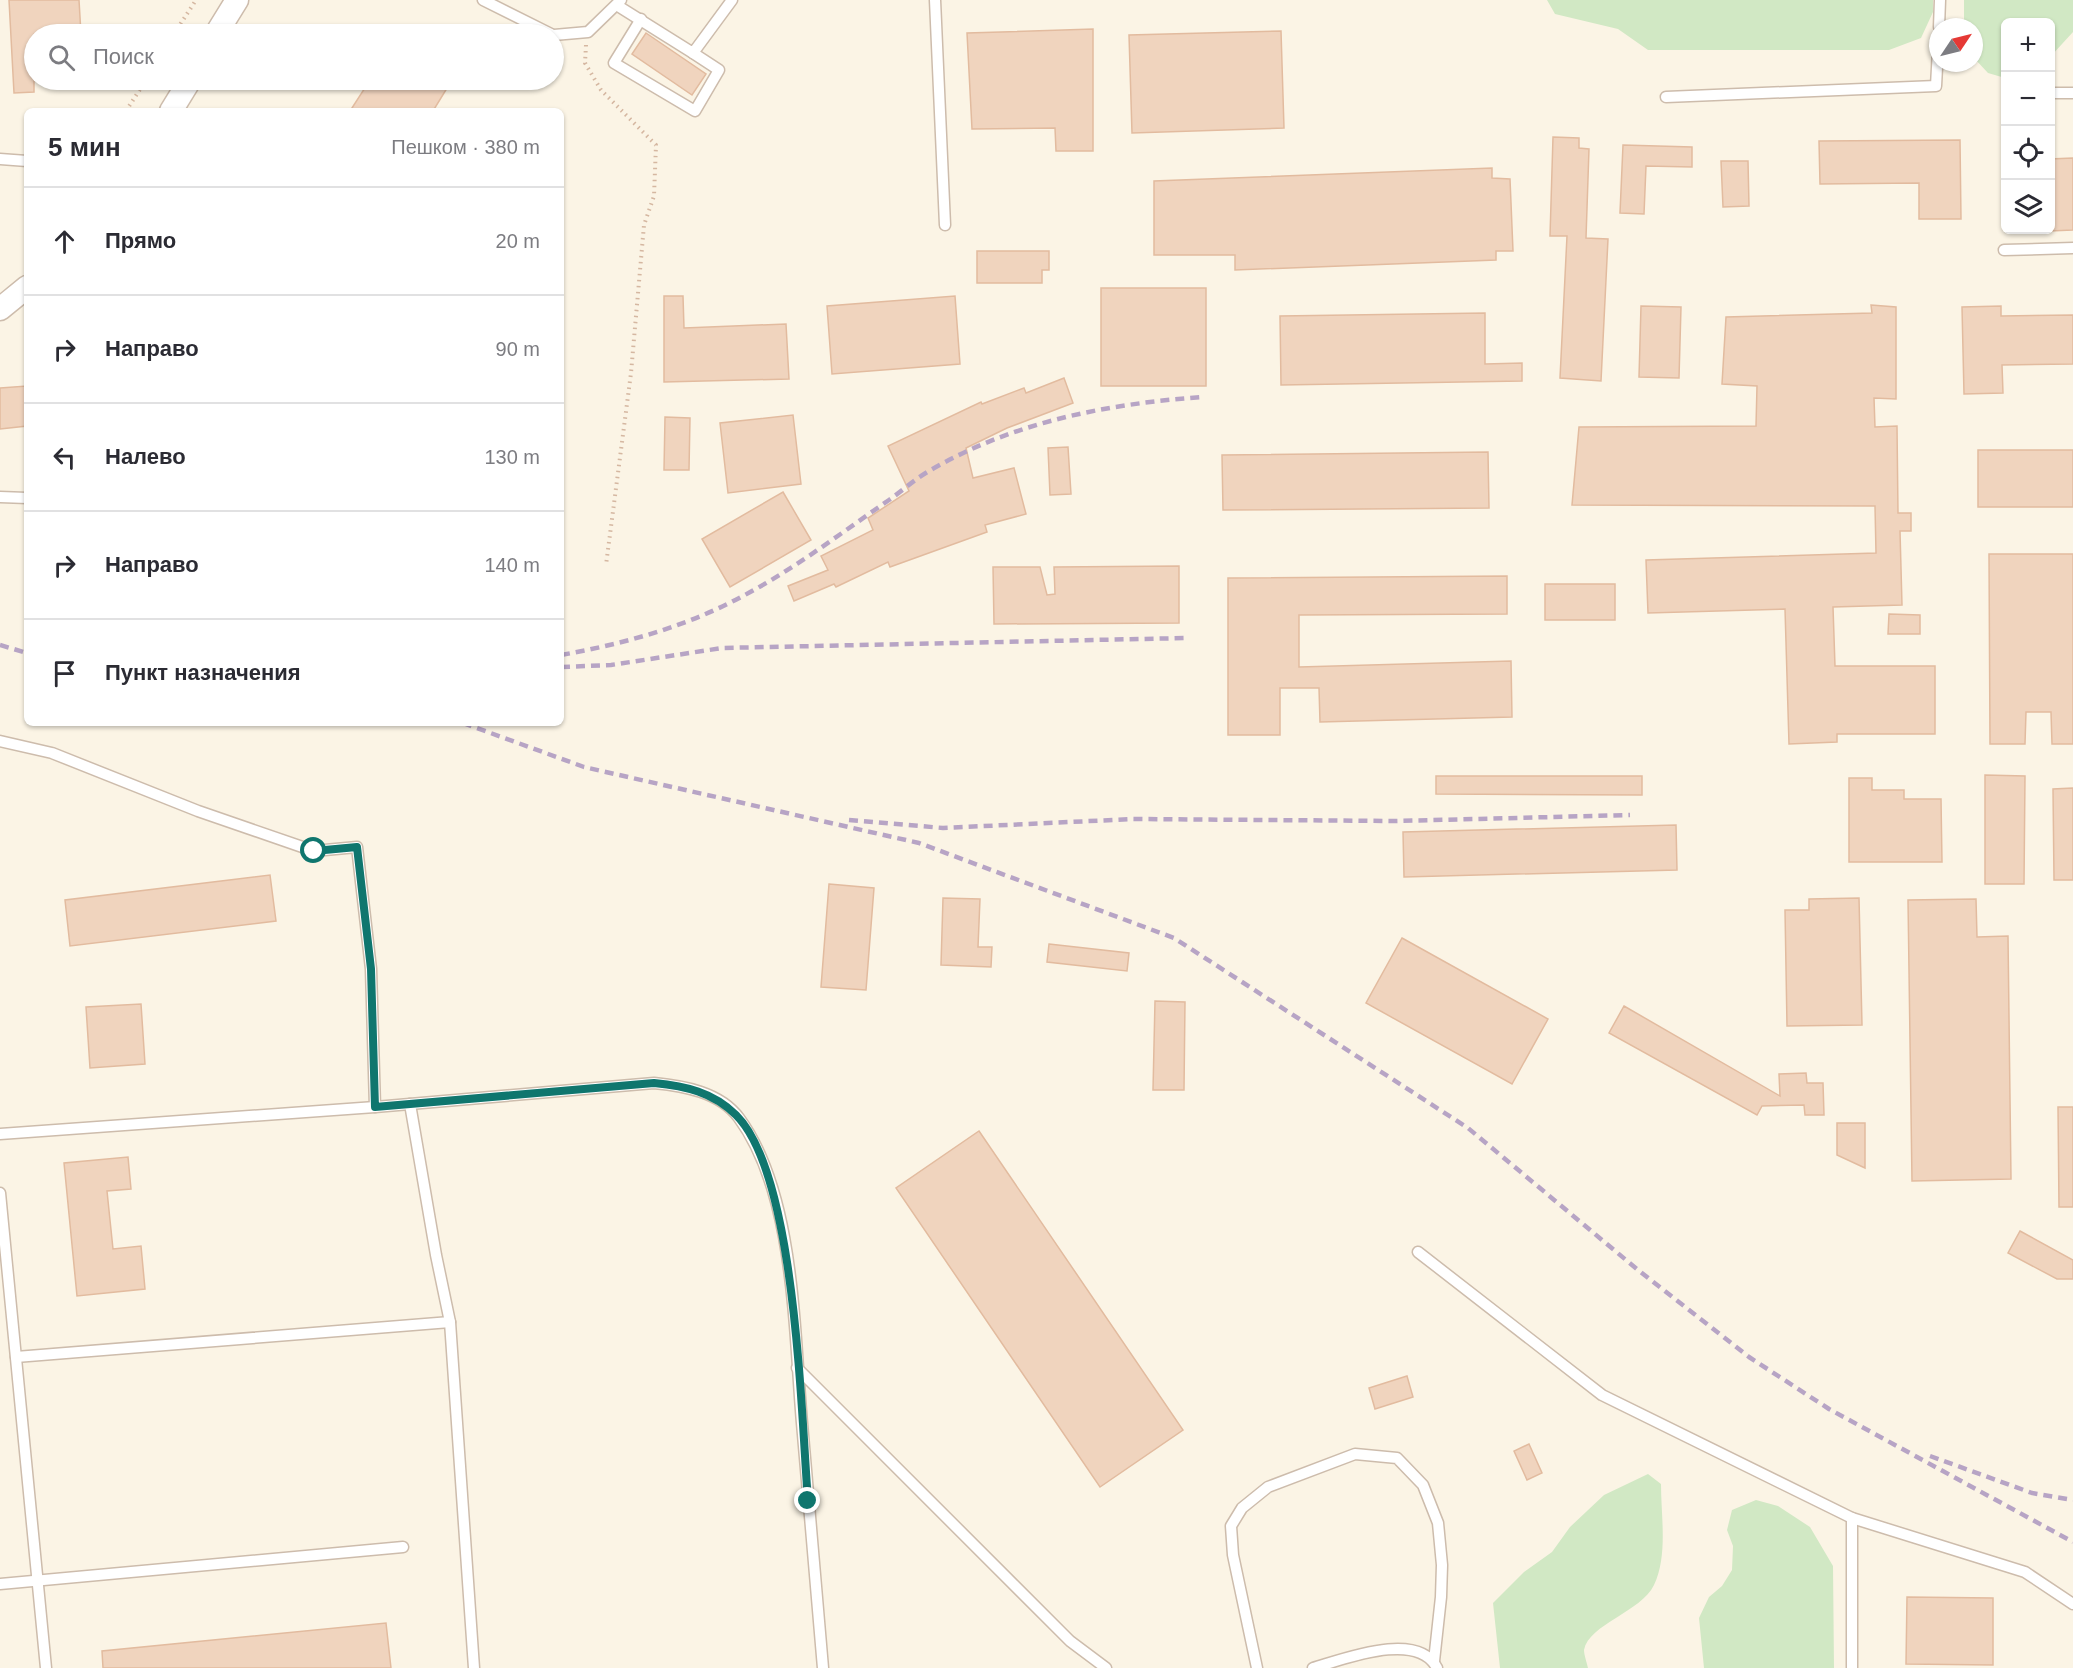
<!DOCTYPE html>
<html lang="ru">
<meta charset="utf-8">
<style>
:root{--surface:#fff;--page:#f2f2f3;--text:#2b2b33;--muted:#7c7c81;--line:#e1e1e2}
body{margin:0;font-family:Helvetica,sans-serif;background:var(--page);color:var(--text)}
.controls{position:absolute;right:18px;top:18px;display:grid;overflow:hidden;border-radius:9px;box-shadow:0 2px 4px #0004}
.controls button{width:54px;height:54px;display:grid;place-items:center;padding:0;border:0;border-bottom:2px solid var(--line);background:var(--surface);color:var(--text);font:30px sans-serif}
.compass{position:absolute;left:1929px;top:18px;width:54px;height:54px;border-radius:50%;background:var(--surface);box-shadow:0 2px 4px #0004;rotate:55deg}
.stop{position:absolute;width:18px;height:18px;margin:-14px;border:4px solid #0f766e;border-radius:50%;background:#fff}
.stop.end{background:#0f766e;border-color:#fff;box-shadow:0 2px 6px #0008}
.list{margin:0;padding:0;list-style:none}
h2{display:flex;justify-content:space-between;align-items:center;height:78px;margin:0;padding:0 24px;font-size:26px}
h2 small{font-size:20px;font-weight:400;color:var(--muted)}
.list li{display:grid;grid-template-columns:39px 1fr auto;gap:18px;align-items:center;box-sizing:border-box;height:108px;padding:0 24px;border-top:2px solid var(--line)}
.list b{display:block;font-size:22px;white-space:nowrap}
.list em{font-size:20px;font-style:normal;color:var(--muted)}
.icon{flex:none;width:33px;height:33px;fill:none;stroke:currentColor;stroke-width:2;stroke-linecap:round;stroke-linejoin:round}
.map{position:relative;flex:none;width:2073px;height:1668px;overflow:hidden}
.search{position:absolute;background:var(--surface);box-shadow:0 2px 4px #0004;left:24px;top:24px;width:540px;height:66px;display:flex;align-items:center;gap:15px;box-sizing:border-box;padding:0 21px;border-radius:33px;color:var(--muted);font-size:22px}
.panel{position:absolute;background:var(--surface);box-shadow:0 2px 4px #0004;left:24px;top:108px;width:540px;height:618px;border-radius:9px}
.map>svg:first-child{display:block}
.green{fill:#d1e8c4}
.building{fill:#f0d4be;stroke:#e2bb9f;stroke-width:1.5}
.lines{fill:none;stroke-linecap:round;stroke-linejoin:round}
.lane-casing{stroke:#cdbcac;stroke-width:13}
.street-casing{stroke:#cdbcac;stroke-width:25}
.path{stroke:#d5b7a1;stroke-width:4;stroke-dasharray:1.5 4.5;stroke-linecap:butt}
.lane{stroke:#fff;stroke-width:10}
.street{stroke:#fff;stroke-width:22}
.rail{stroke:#b7a4c5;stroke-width:4.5;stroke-dasharray:9 6;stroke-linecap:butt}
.route{stroke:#0f766e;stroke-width:8}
</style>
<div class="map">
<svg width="2073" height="1668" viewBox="0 0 2073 1668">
<rect width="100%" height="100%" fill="#fbf4e5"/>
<g class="green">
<path d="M1547,0H1933V12L1921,38L1889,50H1648L1618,29L1555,14Z"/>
<path d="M1964,0H2073V32L2051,56L2050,22H2006L2005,78L1988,73L1974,58V27H1964Z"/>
<path d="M1648,1474L1661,1484C1661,1517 1668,1555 1654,1585C1641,1612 1589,1624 1584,1650C1584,1655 1587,1663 1588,1668H1500L1493,1603L1524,1572L1552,1552L1570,1527L1604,1495Z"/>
<path d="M1756,1500L1778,1506L1810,1527L1833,1566L1834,1668H1704L1699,1618L1709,1597L1722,1586L1732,1570L1733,1546L1727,1530L1732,1510Z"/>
</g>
<g class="building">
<path d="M9,0H79L81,34H34V92L14,93Z"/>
<path d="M1093,29V151H1056L1055,128L972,129L967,33Z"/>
<path d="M1281,31L1284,128L1132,133L1129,35Z"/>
<path d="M646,33L706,74L692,95L632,54Z"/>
<path d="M370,80H452L433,111H350Z"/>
<path d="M1553,137L1579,138V148L1589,149L1586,238L1608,239L1601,381L1560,378L1567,236H1550Z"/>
<path d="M1960,140L1961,219H1919V183L1820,184L1819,141Z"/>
<path d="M1623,145L1692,147V167L1646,166L1644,214L1620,213Z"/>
<path d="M2073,158V230L2050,231V159Z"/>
<path d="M1721,161H1748L1749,206L1723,207Z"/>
<path d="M1492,168V178L1510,179L1513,251H1496V260L1235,270V255H1154V181Z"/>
<path d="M977,251H1049V270H1042V283H977Z"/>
<rect x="1101" y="288" width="105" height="98"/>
<path d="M664,296H683L684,328L786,324L789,379L664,382Z"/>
<path d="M955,296L960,364L832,374L827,306Z"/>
<path d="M1871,305L1896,307V399L1874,398L1875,427L1897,426L1898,513H1911V531H1900L1902,605L1833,607L1835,666H1935V734H1837V742L1789,744L1785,609L1648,613L1646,560L1876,553L1875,506L1572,505L1579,427L1756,426L1757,386L1722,384L1726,317L1872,313Z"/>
<path d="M1641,306L1681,307L1679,378L1639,377Z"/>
<path d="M2001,306V316L2073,315V364L2002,365L2003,393L1964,394L1962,307Z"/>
<path d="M1485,313V364L1522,363V381L1281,385L1280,316Z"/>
<path d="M1064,378L1073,403L1007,428L966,448L973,478L1014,468L1026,514L985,525L987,532L890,567L888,562L836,587L834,584L794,601L788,586L828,570L821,556L873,530L868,518L909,491L888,446L981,402L982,404L1024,388L1026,393Z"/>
<path d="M27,386V426L0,429V388Z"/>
<path d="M793,415L801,484L728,493L720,423Z"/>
<path d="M665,417L690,418L689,470H664Z"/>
<path d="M1068,447L1071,494L1050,495L1048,448Z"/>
<rect x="1978" y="450" width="95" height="57"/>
<path d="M1488,452L1489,508L1223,510L1222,455Z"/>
<path d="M783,492L811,540L730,587L702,539Z"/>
<path d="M1989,554H2073V744H2052L2051,712H2026L2025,744H1990Z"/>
<path d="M1179,566V623L994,624L993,567H1040L1047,595L1055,594L1054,567Z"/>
<path d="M1507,576V614L1299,615V667L1511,661L1512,717L1320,722L1319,688H1280V735H1228V578Z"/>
<rect x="1545" y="584" width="70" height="36"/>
<path d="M1889,614L1920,615V634H1888Z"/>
<path d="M1985,775L2025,776L2024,884H1985Z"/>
<path d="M1436,776H1642V795L1436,794Z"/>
<path d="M1849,778H1872V790H1904V799H1941L1942,862H1849Z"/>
<path d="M2073,788V880H2054L2053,789Z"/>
<path d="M1676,825L1677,870L1404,877L1403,832Z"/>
<path d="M270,875L276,921L70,946L65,900Z"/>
<path d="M829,884L874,888L866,990L821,987Z"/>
<path d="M943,898L980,899L978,947H992L991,967L941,965Z"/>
<path d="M1859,898L1862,1025L1787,1026L1785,910H1809V899Z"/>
<path d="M1976,899L1977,937L2008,936L2011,1179L1912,1181L1908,900Z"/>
<path d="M1402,938L1548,1019L1512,1084L1366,1003Z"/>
<path d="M1049,944L1129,953L1127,971L1047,962Z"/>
<path d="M1155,1001L1185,1002L1184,1090H1153Z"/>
<path d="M141,1004L145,1064L90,1068L86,1007Z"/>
<path d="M1624,1006L1780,1096L1779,1074L1806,1073L1807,1083H1823L1824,1115H1805L1804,1105L1762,1106L1757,1115L1609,1033Z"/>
<path d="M2058,1107H2073V1207H2059Z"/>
<path d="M1837,1123H1865V1168L1837,1155Z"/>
<path d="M979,1131L1183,1430L1100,1487L896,1188Z"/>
<path d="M128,1157L131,1189L107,1191L113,1249L141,1246L145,1289L77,1296L64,1163Z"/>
<path d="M2020,1231L2073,1260V1279H2057L2008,1253Z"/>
<path d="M1407,1376L1413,1397L1375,1409L1369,1388Z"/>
<path d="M1529,1444L1542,1473L1527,1480L1514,1451Z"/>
<path d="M1907,1597L1993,1598V1665L1906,1664Z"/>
<path d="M386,1623L391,1668H103L102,1651Z"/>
</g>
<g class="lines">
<g class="lane-casing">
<g id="lane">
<path d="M483,0L551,34"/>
<path d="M935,0L945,225"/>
<path d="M618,6L693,53L732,0"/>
<path d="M641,19L614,63L695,111L719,70L693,53"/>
<path d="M1939,27L1940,0"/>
<path d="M554,35L588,32L621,0"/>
<path d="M2055,93H2073"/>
<path d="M1666,97L1936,86L1938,49"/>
<path d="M0,159L27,161"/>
<path d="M2004,250L2073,248"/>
<path d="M0,497L27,498"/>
<path d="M0,741L52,753L198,811L314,851L357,847L371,969L375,1107"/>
<path d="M410,1104L436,1255L450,1322L474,1668"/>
<path d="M0,1134L375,1107L654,1083C684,1086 720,1092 739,1118C795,1194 794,1332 802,1423C809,1505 816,1586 823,1668"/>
<path d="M0,1193L46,1668"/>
<path d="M1418,1252L1602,1395L1852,1518L2025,1572L2073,1604"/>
<path d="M16,1357L450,1322"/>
<path d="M797,1368L1070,1641L1106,1668"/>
<path d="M1852,1518V1668"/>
<path d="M0,1584L403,1547"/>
<path d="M1257,1668L1233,1555L1231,1526L1242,1508L1268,1487L1355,1454L1397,1458L1423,1485L1438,1523L1442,1565L1441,1597L1434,1661"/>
<path d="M1313,1668C1344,1659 1418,1630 1437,1668"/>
</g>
</g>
<g class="street-casing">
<g id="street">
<path d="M216,34L237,0"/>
<path d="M171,111L190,80"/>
<path d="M0,309L27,287"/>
</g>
</g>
<g class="path">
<path d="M174,34L196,0"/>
<path d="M586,45L585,63L601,90L656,145L654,196L644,225L631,373L606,565"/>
<path d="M126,111L146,80"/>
</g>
<use href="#lane" class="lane"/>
<use href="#street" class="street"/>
<g class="rail">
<path d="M0,645L27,653"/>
<path d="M561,655C623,644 685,627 741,597C793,570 841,533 889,500C902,491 915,479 929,471C1013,422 1106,404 1202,397"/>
<path d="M561,667L611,665L722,648L1186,638"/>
<path d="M463,723L584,767L919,843L1174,938L1468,1128L1638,1270L1749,1357L1829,1409L2073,1542"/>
<path d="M849,820L943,828L1133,819L1397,821L1630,815"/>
<path d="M1930,1456L2032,1493L2073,1500"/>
</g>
</g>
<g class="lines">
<path class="route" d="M314,851L357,847L371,969L375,1107L654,1083C685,1086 713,1092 736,1115C796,1174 801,1414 808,1501"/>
</g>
</svg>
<div class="controls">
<button>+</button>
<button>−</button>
<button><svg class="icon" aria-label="locate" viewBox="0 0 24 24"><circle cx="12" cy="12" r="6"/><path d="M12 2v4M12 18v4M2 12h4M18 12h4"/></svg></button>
<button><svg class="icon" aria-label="layers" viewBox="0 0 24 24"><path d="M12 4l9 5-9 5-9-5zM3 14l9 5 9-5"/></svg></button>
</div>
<svg class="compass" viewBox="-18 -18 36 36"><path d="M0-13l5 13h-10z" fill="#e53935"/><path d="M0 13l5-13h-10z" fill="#7c7c81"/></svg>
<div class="stop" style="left:314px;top:851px"></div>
<div class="stop end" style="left:808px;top:1501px"></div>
<div class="search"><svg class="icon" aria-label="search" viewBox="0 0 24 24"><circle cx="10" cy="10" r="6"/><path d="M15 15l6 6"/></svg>Поиск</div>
<section class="panel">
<h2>5 мин<small>Пешком · 380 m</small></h2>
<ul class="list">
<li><svg class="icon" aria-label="ahead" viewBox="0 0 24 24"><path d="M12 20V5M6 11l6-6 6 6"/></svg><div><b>Прямо</b></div><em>20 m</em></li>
<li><svg class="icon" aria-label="right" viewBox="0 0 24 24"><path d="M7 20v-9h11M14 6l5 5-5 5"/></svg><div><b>Направо</b></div><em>90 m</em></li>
<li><svg class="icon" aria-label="left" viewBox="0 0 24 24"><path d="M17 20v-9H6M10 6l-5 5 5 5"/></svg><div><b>Налево</b></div><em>130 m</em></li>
<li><svg class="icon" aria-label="right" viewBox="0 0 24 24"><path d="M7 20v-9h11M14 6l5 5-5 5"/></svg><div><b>Направо</b></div><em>140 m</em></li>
<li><svg class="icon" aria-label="arrive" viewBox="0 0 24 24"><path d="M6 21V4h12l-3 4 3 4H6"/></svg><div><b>Пункт назначения</b></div></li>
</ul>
</section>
</div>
